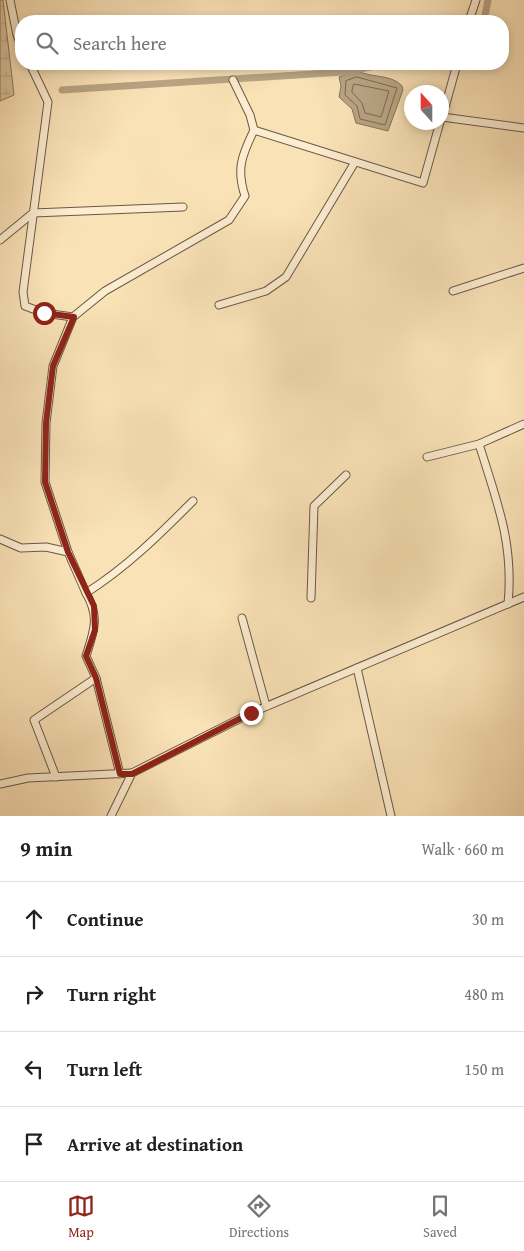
<!DOCTYPE html>
<meta charset="utf-8">
<style>
:root{--surface:#fff;--page:#f2f2f2;--text:#202124;--muted:#757577;--line:#e0e0e0;--accent:#8f2418}
body{margin:0;font-family:"Gentium Book Plus",serif;background:var(--page);color:var(--text)}
.compass{position:absolute;left:404px;top:85px;width:45px;height:45px;border-radius:50%;background:var(--surface);box-shadow:0 2px 8px #0003;rotate:339deg}
.stop{position:absolute;width:15px;height:15px;margin:-11px;border:4px solid #8f2418;border-radius:50%;background:#fff}
.stop.end{background:#8f2418;border-color:#fff;box-shadow:0 1px 5px #0008}
.list{margin:0;padding:0;list-style:none}
h2{display:flex;justify-content:space-between;align-items:center;height:65px;margin:0;padding:0 20px;font-size:21px}
h2 small{font-size:16px;font-weight:400;color:var(--muted)}
.list li{display:grid;grid-template-columns:32px 1fr auto;gap:15px;align-items:center;box-sizing:border-box;height:75px;padding:0 20px;border-top:1px solid var(--line)}
.list b{display:block;font-size:19px;white-space:nowrap}
.list em{font-size:16px;font-style:normal;color:var(--muted)}
.icon{flex:none;width:28px;height:28px;fill:none;stroke:currentColor;stroke-width:2;stroke-linecap:round;stroke-linejoin:round}
.map{position:relative;flex:none;width:524px;height:816px;overflow:hidden}
.search{position:absolute;background:var(--surface);box-shadow:0 2px 8px #0003;left:15px;right:15px;top:15px;height:55px;display:flex;align-items:center;gap:12px;box-sizing:border-box;padding:0 18px;border-radius:20px;color:var(--muted);font-size:19px}
.sheet{height:365px;background:var(--surface)}
nav{display:flex;justify-content:space-around;align-items:center;box-sizing:border-box;height:70px;border-top:1px solid var(--line);background:var(--surface);font-size:14px;color:var(--muted)}
nav a{display:grid;justify-items:center;gap:2px}
nav .on{color:var(--accent)}
.map>svg:first-child{display:block}
.wetland{fill:url(#wetland-marsh);stroke:#88775e}
.water{fill:#b8a483;stroke:#85745b}
.lines{fill:none;stroke-linecap:round;stroke-linejoin:round}
.shore{stroke:#786851;stroke-width:1}
.canal{stroke:#b8a483;stroke-width:7}
.minor-casing{stroke:#685945;stroke-width:9}
.minor{stroke:#fcecd0;stroke-width:7}
.route{stroke:#8f2418;stroke-width:6}
</style>
<div class="map">
<svg width="524" height="816" viewBox="0 0 524 816">
<defs>
<pattern id="wetland-marsh" width="20" height="14" patternUnits="userSpaceOnUse" patternTransform="scale(1.25)"><rect width="20" height="14" fill="#d9c39d"/><path d="M1 5h8M5 5V1M11 12h8M15 12V8" fill="none" stroke="#bba887"/></pattern>
</defs>
<rect width="100%" height="100%" fill="#fae2b7"/>
<filter id="stains"><feTurbulence type="fractalNoise" baseFrequency=".004" numOctaves="4"/><feColorMatrix values="0 0 0 0 .2 0 0 0 0 .09 0 0 0 0 .02 0 0 0 .5 -.17"/></filter>
<radialGradient id="worn" r=".72"><stop offset=".6" stop-color="#630" stop-opacity="0"/><stop offset="1" stop-color="#630" stop-opacity=".3"/></radialGradient>
<path class="wetland" d="M0,0H3L14,95L0,101Z"/>
<path class="water" d="M358,71C371,78 392,74 402,86L403,90L388,131L356,123L352,109L339,97L341,86L339,77Z"/>
<g class="lines">
<g class="shore">
<path d="M357,77L397,88L385,125L360,119L357,106L345,95L346,81Z"/>
<path d="M354,84L389,91L381,117L365,113L362,103L352,92Z"/>
</g>
<g class="canal">
<path d="M484,21L488,0"/>
<path d="M62,90L344,72L386,64"/>
</g>
<g class="minor-casing">
<g id="minor">
<path d="M10,0L17,35L21,45"/>
<path d="M469,21L476,0"/>
<path d="M30,64L48,102L23,292L25,306L44,313L73,317L105,291L229,220L245,196C236,169 242,155 254,130L250,115L233,80"/>
<path d="M442,117L524,128"/>
<path d="M442,118L457,64"/>
<path d="M254,130L423,183L440,122"/>
<path d="M0,240L33,213L183,207"/>
<path d="M453,291L524,268"/>
<path d="M219,305L266,291L286,277L355,162"/>
<path d="M479,444C497,502 514,543 508,604"/>
<path d="M427,457L479,444L524,424"/>
<path d="M0,539L21,548L46,547L68,552L86,593"/>
<path d="M68,552L45,482L46,423L53,366L73,317"/>
<path d="M311,598L314,506L346,475"/>
<path d="M242,618L266,706"/>
<path d="M357,668L391,816"/>
<path d="M96,678L120,774"/>
<path d="M56,777L34,720L96,678L86,656C94,631 100,617 86,593C127,567 159,535 193,501"/>
<path d="M0,784L28,778L132,773"/>
<path d="M111,816L132,773L251,713L524,597"/>
</g>
</g>
<use href="#minor" class="minor"/>
</g>
<g class="lines">
<path class="route" d="M44,313L74,317L53,366L46,423L45,482L68,552L94,606L95,630L86,656L96,678L120,774H132L251,713"/>
</g>
<rect width="100%" height="100%" filter="url(#stains)"/>
<rect width="100%" height="100%" fill="url(#worn)"/>
</svg>
<svg class="compass" viewBox="-18 -18 36 36"><path d="M0-13l5 13h-10z" fill="#e53935"/><path d="M0 13l5-13h-10z" fill="#757577"/></svg>
<div class="stop" style="left:44px;top:313px"></div>
<div class="stop end" style="left:251px;top:713px"></div>
<div class="search"><svg class="icon" aria-label="search" viewBox="0 0 24 24"><circle cx="10" cy="10" r="6"/><path d="M15 15l6 6"/></svg>Search here</div>
</div>
<section class="sheet">
<h2>9 min<small>Walk · 660 m</small></h2>
<ul class="list">
<li><svg class="icon" aria-label="ahead" viewBox="0 0 24 24"><path d="M12 20V5M6 11l6-6 6 6"/></svg><div><b>Continue</b></div><em>30 m</em></li>
<li><svg class="icon" aria-label="right" viewBox="0 0 24 24"><path d="M7 20v-9h11M14 6l5 5-5 5"/></svg><div><b>Turn right</b></div><em>480 m</em></li>
<li><svg class="icon" aria-label="left" viewBox="0 0 24 24"><path d="M17 20v-9H6M10 6l-5 5 5 5"/></svg><div><b>Turn left</b></div><em>150 m</em></li>
<li><svg class="icon" aria-label="arrive" viewBox="0 0 24 24"><path d="M6 21V4h12l-3 4 3 4H6"/></svg><div><b>Arrive at destination</b></div></li>
</ul>
</section>
<nav>
<a class="on"><svg class="icon" aria-label="map" viewBox="0 0 24 24"><path d="M3 6l6-2 6 2 6-2v14l-6 2-6-2-6 2zM9 4v14M15 6v14"/></svg>Map</a>
<a><svg class="icon" aria-label="directions" viewBox="0 0 24 24"><path d="M12 3l9 9-9 9-9-9zM9 14v-3h6M13 9l2 2-2 2"/></svg>Directions</a>
<a><svg class="icon" aria-label="saved" viewBox="0 0 24 24"><path d="M7 4h10v16l-5-4-5 4z"/></svg>Saved</a>
</nav>
